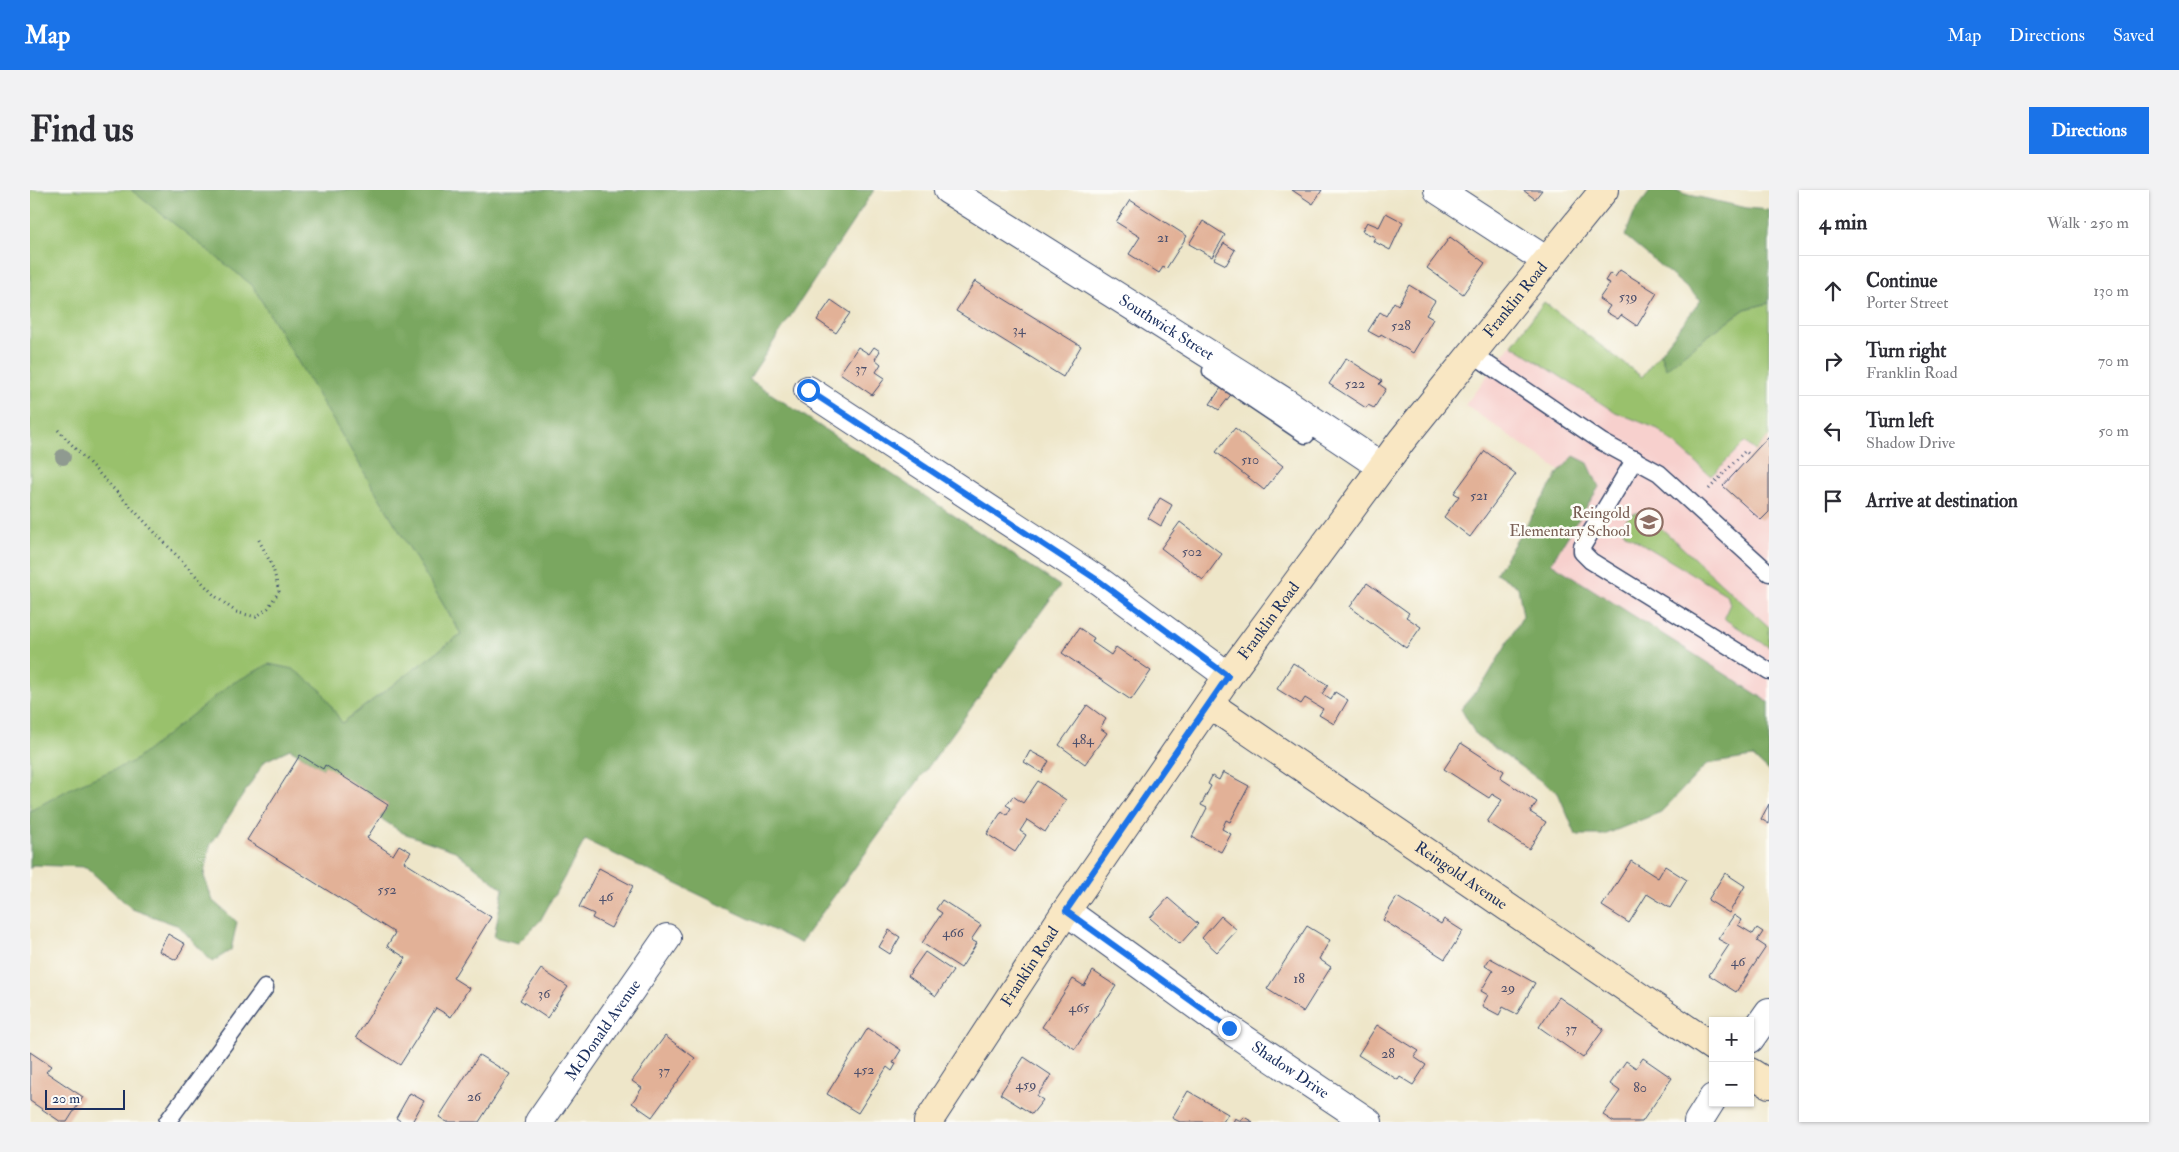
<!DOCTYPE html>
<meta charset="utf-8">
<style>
:root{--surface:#fff;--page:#f2f2f3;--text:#2b2b33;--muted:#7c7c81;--line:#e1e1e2;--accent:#1a73e8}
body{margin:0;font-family:"IM FELL Double Pica",serif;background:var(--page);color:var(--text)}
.controls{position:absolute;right:15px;bottom:15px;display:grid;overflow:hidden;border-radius:0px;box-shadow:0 1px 4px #0004}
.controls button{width:45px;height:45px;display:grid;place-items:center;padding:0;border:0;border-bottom:1px solid var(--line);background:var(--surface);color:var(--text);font:25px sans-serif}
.scale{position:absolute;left:15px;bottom:12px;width:80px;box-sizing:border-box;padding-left:5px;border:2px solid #1b2f5e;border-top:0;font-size:14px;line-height:18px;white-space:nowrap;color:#1b2f5e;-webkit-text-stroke:4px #fdfcf7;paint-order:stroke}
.stop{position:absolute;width:15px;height:15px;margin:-11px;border:4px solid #1a73e8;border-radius:50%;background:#fff}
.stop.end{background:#1a73e8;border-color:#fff;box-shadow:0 1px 5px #0008}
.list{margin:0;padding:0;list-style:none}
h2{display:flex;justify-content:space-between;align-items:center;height:65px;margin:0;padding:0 20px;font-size:21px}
h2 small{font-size:16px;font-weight:400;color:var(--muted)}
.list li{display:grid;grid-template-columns:32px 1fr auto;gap:15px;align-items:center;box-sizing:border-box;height:70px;padding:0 20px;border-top:1px solid var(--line)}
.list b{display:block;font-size:19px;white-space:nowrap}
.list p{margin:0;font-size:16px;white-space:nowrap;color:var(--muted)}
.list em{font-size:16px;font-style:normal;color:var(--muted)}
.icon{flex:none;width:28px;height:28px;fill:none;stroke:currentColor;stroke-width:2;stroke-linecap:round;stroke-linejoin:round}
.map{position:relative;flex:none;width:1739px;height:932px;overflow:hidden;border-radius:0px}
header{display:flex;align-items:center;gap:30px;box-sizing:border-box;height:70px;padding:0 25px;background:var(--accent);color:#fff}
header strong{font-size:24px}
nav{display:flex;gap:28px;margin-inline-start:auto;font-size:18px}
.intro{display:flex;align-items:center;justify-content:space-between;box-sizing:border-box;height:120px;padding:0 30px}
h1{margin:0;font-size:35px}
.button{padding:12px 22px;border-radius:0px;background:var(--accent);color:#fff;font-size:18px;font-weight:700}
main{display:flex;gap:30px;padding:0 30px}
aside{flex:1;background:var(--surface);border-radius:0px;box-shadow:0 1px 4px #0004}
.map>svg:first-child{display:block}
.built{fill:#f7d0cd}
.green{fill:#99c16c;stroke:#5a7865}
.forest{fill:#7aa760;stroke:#4a6b5f}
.building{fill:#e2b197}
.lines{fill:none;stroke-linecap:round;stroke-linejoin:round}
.lane-casing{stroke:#3b4a6e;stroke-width:19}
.street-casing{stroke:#3b4a6e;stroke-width:30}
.secondary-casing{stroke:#3b4a6e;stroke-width:30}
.path{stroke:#3b4a6e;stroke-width:3;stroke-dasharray:1 4;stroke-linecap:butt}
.lane{stroke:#fff;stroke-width:16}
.street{stroke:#fff;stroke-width:28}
.secondary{stroke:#f9e7c3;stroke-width:28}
.tree{fill:#8f9a90}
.route{stroke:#1a73e8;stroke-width:6}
.labels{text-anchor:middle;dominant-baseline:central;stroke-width:5;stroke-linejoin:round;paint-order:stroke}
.number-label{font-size:14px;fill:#4d506c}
.street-label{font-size:16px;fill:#1b2f5e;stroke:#fdfcf7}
.education-label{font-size:16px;fill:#785e54;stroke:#fdfcf7;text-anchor:end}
</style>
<header>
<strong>Map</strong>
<nav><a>Map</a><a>Directions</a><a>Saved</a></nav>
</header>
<div class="intro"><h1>Find us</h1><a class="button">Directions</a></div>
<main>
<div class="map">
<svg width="1739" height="932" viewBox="0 0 1739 932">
<rect width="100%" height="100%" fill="#fdfcf7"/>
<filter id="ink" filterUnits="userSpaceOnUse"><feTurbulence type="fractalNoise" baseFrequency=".02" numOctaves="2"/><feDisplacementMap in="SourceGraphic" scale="10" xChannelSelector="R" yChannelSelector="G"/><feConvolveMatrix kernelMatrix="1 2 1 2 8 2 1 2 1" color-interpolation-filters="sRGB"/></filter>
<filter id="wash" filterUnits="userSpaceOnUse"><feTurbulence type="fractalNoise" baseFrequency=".0096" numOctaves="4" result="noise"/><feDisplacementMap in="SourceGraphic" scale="20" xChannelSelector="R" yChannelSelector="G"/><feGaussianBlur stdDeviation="1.12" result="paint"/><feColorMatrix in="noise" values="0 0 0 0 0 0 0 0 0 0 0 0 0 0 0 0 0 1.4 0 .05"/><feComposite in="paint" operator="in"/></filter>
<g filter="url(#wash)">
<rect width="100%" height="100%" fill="#eee6c9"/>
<path class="built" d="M1739,65V557L1466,383L1530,281L1435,215L1514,112L1612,187L1671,110Z"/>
<g class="green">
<path d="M0,0H166L431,444L312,533L0,627Z"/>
<path d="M1514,112L1612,187L1630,163L1636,178L1665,155L1715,119L1739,113V246L1725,261L1715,252L1681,286L1628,239L1583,221L1482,155Z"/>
<path d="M1607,323L1619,327L1739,437V457L1696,430L1694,427L1700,414L1697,405L1596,344L1592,339C1594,331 1599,324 1607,323Z"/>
</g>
<g class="forest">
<path d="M101,0H844L719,189L1030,396L770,753L555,650L510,731L488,753L464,747L473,699L425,661L373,643L350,628L358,615L295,576L293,579L260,559L235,571L180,656L174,686L183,711L207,732L201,760L182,772L149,736L102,719L56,677L3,675L0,679V621L43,597L104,571L201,494L239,474L263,479L291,500L312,533L431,444L222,95Z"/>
<path d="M1621,0H1646L1655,4L1717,18L1739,20V113L1715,119L1665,155L1636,179L1630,163L1671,110L1595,46L1604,23Z"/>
<path d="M1544,266L1558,273L1569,297L1521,373L1739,512V582L1723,567L1677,574L1631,622L1574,645H1546L1528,603L1446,545L1431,519L1456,489L1493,426L1488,397L1466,383L1530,281Z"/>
</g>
<g id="blocks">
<g class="building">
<path d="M1262,0H1292L1283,14Z"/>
<path d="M1493,0H1512L1505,9Z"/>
<path d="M1100,10L1157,46L1136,79L1133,77L1129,83L1099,64L1110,47L1086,32Z"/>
<path d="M1356,23L1373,32L1360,60L1343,51L1345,47L1332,41L1337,32L1349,37Z"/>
<path d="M1173,31L1195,45L1182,67L1159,54Z"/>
<path d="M1420,47L1455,73L1433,104L1397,78Z"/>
<path d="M1194,53L1205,60L1196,75L1184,69Z"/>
<path d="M1590,80L1627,103L1607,136L1591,125L1588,129L1576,122L1580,116L1569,109L1580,93L1575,91L1580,83L1585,87Z"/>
<path d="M945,91L1051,156L1033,187L926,121Z"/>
<path d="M1379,95L1405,111L1396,125L1403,129L1383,163L1351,144L1349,147L1338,141L1350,122L1356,126L1364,112L1368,115Z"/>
<path d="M801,110L820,123L806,143L787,130Z"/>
<path d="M828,157L839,164L844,157L850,161L845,169L851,174L846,182L855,188L842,205L810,183Z"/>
<path d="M1316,168L1352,191L1349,194L1356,199L1344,218L1338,215L1336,218L1299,194Z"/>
<path d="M1193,195L1203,202L1189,220L1180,214Z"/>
<path d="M1205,238L1253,276L1234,300L1186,262Z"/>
<path d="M1739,246V322L1731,330L1693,296Z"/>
<path d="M1455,261L1486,284L1440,347L1414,327L1429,306L1424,303Z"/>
<path d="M1130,308L1142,315L1131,336L1118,328Z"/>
<path d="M1150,332L1192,364L1173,390L1131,358Z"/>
<path d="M1337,393L1379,423L1376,427L1391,437L1376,458L1320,417Z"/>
<path d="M1049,438L1064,448L1062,452L1081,465L1086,457L1121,481L1101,510L1032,463Z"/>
<path d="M1263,473L1298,495L1292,504L1301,510L1305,502L1318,510L1304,534L1289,525L1293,519L1275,508L1271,514L1247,499Z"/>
<path d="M1057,515L1076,529L1070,538L1077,543L1055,574L1029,555Z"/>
<path d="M1431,553L1474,581L1470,588L1507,612L1500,622L1516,632L1499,659L1457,632L1472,610L1462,604L1459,608L1414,579Z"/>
<path d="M1000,561L1019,571L1012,583L994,572Z"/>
<path d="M270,565L293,579L295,575L358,615L337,648L363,665L369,655L381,662L374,672L461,727L423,788L439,798L421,827L406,818L370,875L326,847L376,768L357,756L365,743L217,650Z"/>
<path d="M1193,582L1219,596L1200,632L1196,630L1192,639L1201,644L1191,662L1162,647L1177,618L1171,615L1181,596L1178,594L1182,586L1189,590Z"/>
<path d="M1008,591L1036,610L1015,642L997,630L990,641L996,645L985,662L957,644L972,621L977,625L981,618L976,615L983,606L993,613Z"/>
<path d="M1739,614V634L1731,629Z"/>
<path d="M1601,671L1628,688L1635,676L1657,690L1640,718L1617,704L1599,733L1572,716Z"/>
<path d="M569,678L603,696L581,738L562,728L564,724L549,717Z"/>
<path d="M1695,683L1715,696L1699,723L1678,710Z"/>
<path d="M1367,707L1411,734L1414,729L1433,741L1415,769L1353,730Z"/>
<path d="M1138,708L1168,734L1150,754L1120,728Z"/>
<path d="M912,710L951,735L941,750L947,753L931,778L892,753L912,723L906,719Z"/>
<path d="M1704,725L1711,730L1708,735L1723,744L1727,738L1733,742L1727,751L1736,757L1706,802L1679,785L1699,755L1688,749Z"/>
<path d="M1191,726L1207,740L1187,762L1172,748Z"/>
<path d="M1277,736L1300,750L1289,769L1301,777L1273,822L1237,799Z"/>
<path d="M859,740L870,747L860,764L849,757Z"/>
<path d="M138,744L155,754L146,770L129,761Z"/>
<path d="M895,762L923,781L906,806L878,786Z"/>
<path d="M1460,768L1505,793L1487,824L1473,817L1469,825L1452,816L1458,805L1451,801L1463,781L1455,776Z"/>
<path d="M511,779L538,797L517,828L490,810Z"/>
<path d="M1063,781L1086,796L1045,859L1012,837L1043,789L1054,796Z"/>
<path d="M1529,807L1574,839L1553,868L1509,837Z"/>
<path d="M1347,835L1389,861L1384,867L1396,875L1383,895L1370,887L1368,890L1328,865Z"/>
<path d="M838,838L871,860L863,873L866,874L862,881L857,877L828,923L797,904Z"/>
<path d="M635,846L665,868L622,927L602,913L612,898L602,891Z"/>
<path d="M0,862L21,876L16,882L53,907L37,932H31L0,911Z"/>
<path d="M449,865L480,884L449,932H417L409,927Z"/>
<path d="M994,867L1021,885L1007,906L1013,910L1002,924L970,904Z"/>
<path d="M1613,868L1642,888L1612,932H1584L1573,925L1590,901L1580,894L1596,871L1606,878Z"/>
<path d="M1158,901L1198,924L1193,932H1150L1142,928Z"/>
<path d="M380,903L394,911L382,932H372L366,928Z"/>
<path d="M1214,927L1223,932H1203L1205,928L1211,931Z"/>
</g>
</g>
</g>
<g filter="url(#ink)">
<use href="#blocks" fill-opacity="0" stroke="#3b4a6e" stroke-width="1"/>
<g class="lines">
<g class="lane-casing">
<g id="lane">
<path d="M1441,163L1572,252L1629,283L1739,383"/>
<path d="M1181,181L1276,245"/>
<path d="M1605,269L1552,357V362L1561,371L1739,481"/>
<path d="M137,932L235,798"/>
</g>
</g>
<g class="street-casing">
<g id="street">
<path id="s1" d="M918,0L1255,212L1352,277"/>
<path d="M1408,0L1517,71"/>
<path d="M778,200L1069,391L1198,486"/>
<path id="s2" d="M1036,721L1199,839L1338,932"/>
<path d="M1720,849L1739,822"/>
<path id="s3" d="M509,932L637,748"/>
<path d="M1668,932L1683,908"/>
</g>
</g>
<g class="secondary-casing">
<g id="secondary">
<path id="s4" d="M1179,514L1683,857"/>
<path d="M1720,882L1739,894"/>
<path id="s5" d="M898,932L1036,721L1198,486L1372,250L1574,0"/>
</g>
</g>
<g class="path">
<path d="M28,240L185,406L206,422L226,427L238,418L249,401L243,378L228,348"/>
<path d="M1679,299L1715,261L1721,266"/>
</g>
<use href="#lane" class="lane"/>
<use href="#street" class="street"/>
<use href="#secondary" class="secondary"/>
</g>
<circle class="tree" cx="33" cy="267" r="8"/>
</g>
<g class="lines" filter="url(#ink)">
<path class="route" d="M778,200L1069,391L1198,486L1036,721L1199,838"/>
</g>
<defs>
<g id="school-ring" transform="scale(1.4375)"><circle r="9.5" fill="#fdfcf7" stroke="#8d6e63" stroke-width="1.5"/><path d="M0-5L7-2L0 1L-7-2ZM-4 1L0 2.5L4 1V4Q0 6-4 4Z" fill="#8d6e63"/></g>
</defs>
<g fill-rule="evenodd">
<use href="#school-ring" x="1619" y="332"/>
</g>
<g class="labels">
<g class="number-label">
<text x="1133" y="47">21</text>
<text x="1598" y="106">539</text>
<text x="1371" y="135">528</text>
<text x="989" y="139">34</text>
<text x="831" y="178">37</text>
<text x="1325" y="193">522</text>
<text x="1220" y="269">510</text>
<text x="1449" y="305">521</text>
<text x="1162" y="361">502</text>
<text x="1053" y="549">484</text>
<text x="357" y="699">552</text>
<text x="576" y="706">46</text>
<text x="923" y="742">466</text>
<text x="1708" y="771">46</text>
<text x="1269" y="788">18</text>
<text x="1478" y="797">29</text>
<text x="514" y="803">36</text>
<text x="1049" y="817">465</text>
<text x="1541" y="838">37</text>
<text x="1358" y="863">28</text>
<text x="834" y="879">452</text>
<text x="634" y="880">37</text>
<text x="996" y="894">459</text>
<text x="1610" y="897">80</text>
<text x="444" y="906">26</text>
</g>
<g class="street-label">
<text stroke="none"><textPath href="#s5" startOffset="1011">Franklin Road</textPath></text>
<text stroke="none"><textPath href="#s1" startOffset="258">Southwick Street</textPath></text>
<text stroke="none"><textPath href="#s5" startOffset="606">Franklin Road</textPath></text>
<text stroke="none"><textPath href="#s4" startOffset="305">Reingold Avenue</textPath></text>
<text stroke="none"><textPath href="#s5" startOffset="186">Franklin Road</textPath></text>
<text stroke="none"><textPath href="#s3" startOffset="112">McDonald Avenue</textPath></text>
<text stroke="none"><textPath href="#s2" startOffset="275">Shadow Drive</textPath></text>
</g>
<g class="education-label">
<text x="1600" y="323">Reingold<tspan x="1600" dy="18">Elementary School</tspan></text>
</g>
</g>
</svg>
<div class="controls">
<button>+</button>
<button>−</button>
</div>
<div class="scale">20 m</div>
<div class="stop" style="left:778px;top:200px"></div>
<div class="stop end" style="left:1199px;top:838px"></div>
</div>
<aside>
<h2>4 min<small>Walk · 250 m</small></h2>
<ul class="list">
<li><svg class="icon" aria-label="ahead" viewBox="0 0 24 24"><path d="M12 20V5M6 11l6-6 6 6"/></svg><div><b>Continue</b><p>Porter Street</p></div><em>130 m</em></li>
<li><svg class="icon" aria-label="right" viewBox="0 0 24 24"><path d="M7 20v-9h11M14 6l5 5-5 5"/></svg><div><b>Turn right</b><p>Franklin Road</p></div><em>70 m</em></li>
<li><svg class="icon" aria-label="left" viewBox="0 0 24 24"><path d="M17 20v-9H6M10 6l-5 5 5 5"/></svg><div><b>Turn left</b><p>Shadow Drive</p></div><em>50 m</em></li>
<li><svg class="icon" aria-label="arrive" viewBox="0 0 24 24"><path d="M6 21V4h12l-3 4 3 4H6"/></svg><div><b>Arrive at destination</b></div></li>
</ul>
</aside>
</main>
